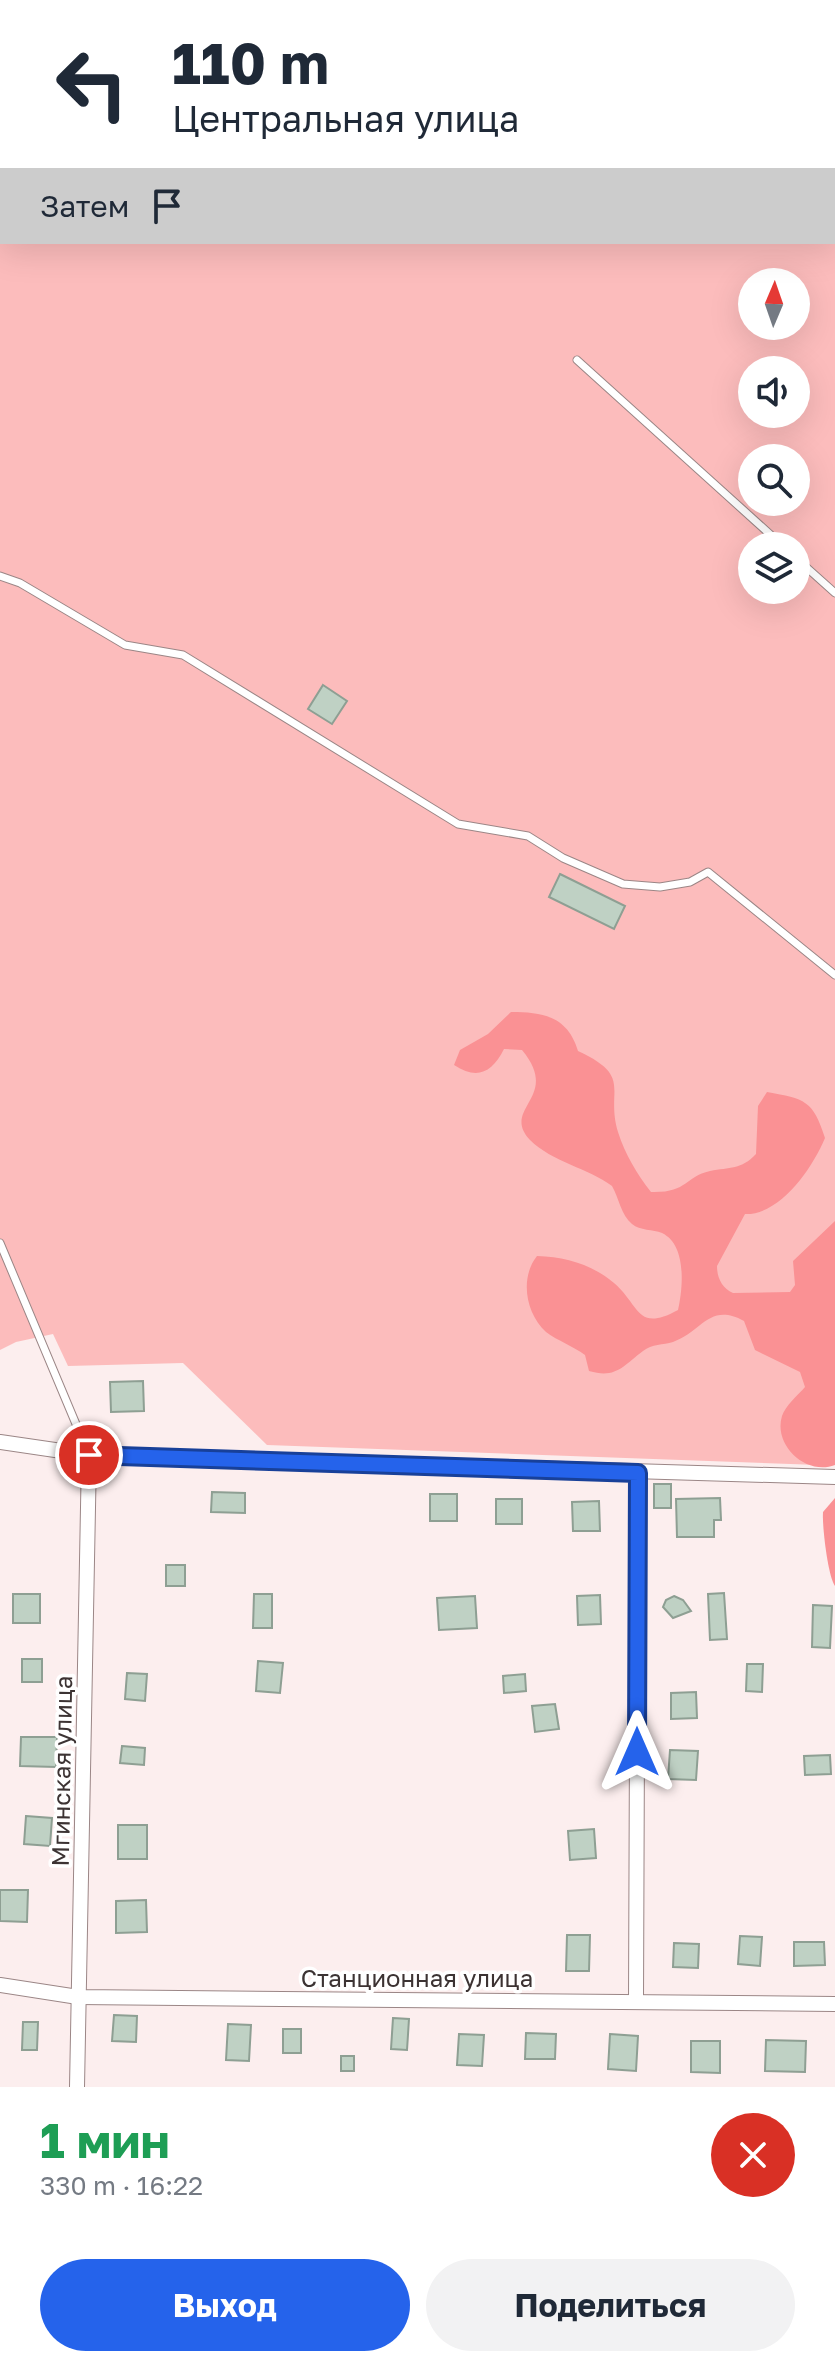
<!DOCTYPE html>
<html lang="ru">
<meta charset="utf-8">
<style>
body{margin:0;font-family:"Golos Text",sans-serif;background:#f2f2f3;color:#1f2937;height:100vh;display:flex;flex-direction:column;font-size:30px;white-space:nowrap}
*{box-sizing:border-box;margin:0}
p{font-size:26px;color:#747a83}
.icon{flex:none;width:44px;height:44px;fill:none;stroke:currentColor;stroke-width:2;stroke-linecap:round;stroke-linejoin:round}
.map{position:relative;height:2087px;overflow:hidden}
.panel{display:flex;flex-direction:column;background:#fff;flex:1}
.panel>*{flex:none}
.hud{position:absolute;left:0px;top:0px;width:836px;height:244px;box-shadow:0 8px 32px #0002;background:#fff;color:#1f2937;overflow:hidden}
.needle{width:52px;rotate:2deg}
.controls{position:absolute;left:738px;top:268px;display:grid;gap:16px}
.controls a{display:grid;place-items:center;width:72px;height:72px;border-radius:50%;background:#fff;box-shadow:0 8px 32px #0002;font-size:40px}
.pin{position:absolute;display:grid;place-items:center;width:68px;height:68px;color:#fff;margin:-34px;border:4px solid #fff;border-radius:50%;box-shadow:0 2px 8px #0007}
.me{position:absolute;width:88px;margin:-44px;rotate:0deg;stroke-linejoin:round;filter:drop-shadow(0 0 6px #0008)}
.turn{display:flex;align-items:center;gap:28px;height:168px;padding:0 40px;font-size:36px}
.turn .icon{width:104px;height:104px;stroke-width:2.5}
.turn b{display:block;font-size:56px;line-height:68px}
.then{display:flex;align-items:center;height:76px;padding:0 40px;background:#0003;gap:16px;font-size:30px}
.round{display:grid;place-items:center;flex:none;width:84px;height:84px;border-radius:42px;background:#f2f2f3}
.summary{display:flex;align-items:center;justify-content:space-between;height:136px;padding:0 40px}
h1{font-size:48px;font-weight:700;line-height:60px;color:#1e9e55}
.button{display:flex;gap:16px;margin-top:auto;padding:16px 40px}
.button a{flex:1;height:92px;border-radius:48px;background:#2563eb;color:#fff;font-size:32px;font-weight:700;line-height:92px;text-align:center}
.button a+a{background:#f2f2f3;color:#1f2937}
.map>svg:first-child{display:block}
.green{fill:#fcbcbc;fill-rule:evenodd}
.forest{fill:#fa9194}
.building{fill:#bfd1c4;stroke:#8e9f93;stroke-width:2}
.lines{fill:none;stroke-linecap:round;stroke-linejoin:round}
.lane-casing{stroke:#9b8686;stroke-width:9}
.street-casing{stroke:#9b8686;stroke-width:16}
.lane{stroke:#fff;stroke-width:7}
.street{stroke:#fff;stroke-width:14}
.route-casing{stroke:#184099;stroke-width:20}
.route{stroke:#2563eb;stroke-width:14}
.labels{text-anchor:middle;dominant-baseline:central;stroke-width:7;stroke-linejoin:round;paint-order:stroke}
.street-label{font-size:24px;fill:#3c3333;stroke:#fff}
</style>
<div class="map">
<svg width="835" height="2087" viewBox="0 0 835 2087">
<rect width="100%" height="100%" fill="#fceeee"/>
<path class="green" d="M0 0 572 2H2V242H834L835 169V1446L819 1465 267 1445 183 1363 68 1366 53 1334 16 1342 0 1350ZM752 282H796V326H752ZM752 370H796V414H752ZM752 458H796V502H752ZM752 546H796V590H752Z"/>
<g class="forest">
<path d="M511 1012C544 1012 568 1017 578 1051 634 1077 605 1089 618 1132 625 1154 637 1174 651 1192 688 1193 684 1177 710 1171 730 1167 741 1170 756 1154L758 1106 767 1092C805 1099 813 1100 825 1138 812 1169 780 1215 745 1214L717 1266C717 1278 722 1288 733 1293L790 1292 795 1285 793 1261 835 1221V1465C806 1476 773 1445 782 1416 785 1406 798 1395 805 1387L800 1372 755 1350 744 1321C709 1302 702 1332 673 1342 663 1345 652 1344 643 1351 623 1366 616 1379 589 1371L585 1355C573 1346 558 1341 546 1332 525 1313 520 1277 537 1256 566 1257 591 1264 614 1283 640 1305 636 1333 678 1310 683 1288 687 1245 662 1233 653 1229 640 1231 632 1224 621 1215 619 1198 612 1186 588 1168 552 1162 530 1140 500 1108 562 1098 522 1050L504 1049C492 1073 477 1080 454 1065L460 1050 488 1034Z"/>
<path d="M835 1498V1586C828 1577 822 1526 823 1512Z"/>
</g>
<g class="building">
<polygon points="323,685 347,701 332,724 308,709"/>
<polygon points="560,874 625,906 614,929 549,897"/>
<polygon points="143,1381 144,1411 111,1412 110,1382"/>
<rect x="654" y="1484" width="17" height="24"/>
<polygon points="212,1492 245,1493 245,1513 211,1512"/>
<rect x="430" y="1494" width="27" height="27"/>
<polygon points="720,1498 721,1520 714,1520 714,1537 677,1537 676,1499"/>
<rect x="496" y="1499" width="26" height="25"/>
<polygon points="599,1501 600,1531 573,1531 572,1502"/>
<rect x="166" y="1565" width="19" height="21"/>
<polygon points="724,1593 727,1639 710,1640 708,1594"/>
<rect x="13" y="1594" width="27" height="29"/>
<polygon points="254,1594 272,1594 272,1628 253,1628"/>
<polygon points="600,1595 601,1624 578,1625 577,1596"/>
<polygon points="475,1596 477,1628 439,1630 437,1598"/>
<polygon points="674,1596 683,1600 691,1611 673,1618 663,1607 666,1600"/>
<polygon points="813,1605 832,1606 830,1648 812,1647"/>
<rect x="22" y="1659" width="20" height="23"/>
<polygon points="258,1661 283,1663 280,1693 256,1691"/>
<polygon points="747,1664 763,1664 762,1692 746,1691"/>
<polygon points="127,1673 147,1674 145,1701 125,1699"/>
<polygon points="525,1674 526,1691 504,1693 503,1676"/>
<polygon points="696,1692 697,1718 671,1719 671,1693"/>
<polygon points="555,1704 559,1729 535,1732 532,1706"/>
<polygon points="21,1737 57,1737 56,1767 20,1766"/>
<polygon points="122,1746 145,1748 144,1765 120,1763"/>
<polygon points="670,1750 698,1751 696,1780 668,1779"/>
<polygon points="830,1755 831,1774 805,1775 804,1756"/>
<polygon points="26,1816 52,1818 50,1846 24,1844"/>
<rect x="118" y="1825" width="29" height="34"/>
<polygon points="594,1829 596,1858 570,1860 568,1831"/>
<polygon points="0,1890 28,1890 27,1922 0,1921"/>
<polygon points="146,1900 147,1932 116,1933 116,1901"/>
<polygon points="567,1935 590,1935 589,1971 566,1971"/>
<polygon points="740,1936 762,1937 760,1966 738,1964"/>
<polygon points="794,1942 824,1942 825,1965 794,1966"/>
<polygon points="674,1943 699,1944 698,1968 673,1967"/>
<polygon points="114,2015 137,2016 136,2042 112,2041"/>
<polygon points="393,2018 409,2019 407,2050 391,2049"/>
<polygon points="23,2022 38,2022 37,2050 22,2050"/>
<polygon points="228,2024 251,2025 249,2061 226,2060"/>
<rect x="283" y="2029" width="18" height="24"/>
<polygon points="526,2033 556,2034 555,2059 525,2059"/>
<polygon points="459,2034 484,2035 482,2066 457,2065"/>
<polygon points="610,2034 638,2036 636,2071 608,2069"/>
<polygon points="766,2040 806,2041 805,2072 765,2071"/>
<polygon points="691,2041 720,2041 720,2073 691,2072"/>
<rect x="341" y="2056" width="13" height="15"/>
</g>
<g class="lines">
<defs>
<g id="lane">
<polyline points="577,360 783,546"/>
<polyline points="796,558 835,593"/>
<polyline points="0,576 20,583 125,645 183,655 458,824 528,836 563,858 623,884 660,887 690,882 708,872 835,975"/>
<polyline points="0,1243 89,1455"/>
</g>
<g id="street">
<polyline points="598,0 603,2"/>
<polyline points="834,152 835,153"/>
<polyline points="0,1442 89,1455 835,1477"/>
<polyline points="0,1985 78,1997 835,2004"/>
<polyline points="636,2001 638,1473"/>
<polyline points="77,2087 89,1455"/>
</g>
</defs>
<use href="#lane" class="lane-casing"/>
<use href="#street" class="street-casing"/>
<use href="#lane" class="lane"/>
<use href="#street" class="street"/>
</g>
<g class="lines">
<defs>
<polyline id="route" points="89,1455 638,1473 637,1752"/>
</defs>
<use href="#route" class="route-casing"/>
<use href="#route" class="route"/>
</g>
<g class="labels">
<g class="street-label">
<text transform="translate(61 1771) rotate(-89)">Мгинская улица</text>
<text x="417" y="1977">Станционная улица</text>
</g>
</g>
</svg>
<div class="controls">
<a><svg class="needle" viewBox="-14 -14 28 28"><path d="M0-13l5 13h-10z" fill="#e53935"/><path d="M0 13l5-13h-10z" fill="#747a83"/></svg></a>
<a><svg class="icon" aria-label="sound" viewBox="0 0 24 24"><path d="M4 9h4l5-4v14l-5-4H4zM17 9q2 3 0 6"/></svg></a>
<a><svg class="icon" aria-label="search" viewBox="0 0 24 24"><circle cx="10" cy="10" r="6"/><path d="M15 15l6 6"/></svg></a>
<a><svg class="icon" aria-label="layers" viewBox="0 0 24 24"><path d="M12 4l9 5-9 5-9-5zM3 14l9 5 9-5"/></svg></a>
</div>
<div class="pin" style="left:89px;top:1455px;background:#d93025"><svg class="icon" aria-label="arrive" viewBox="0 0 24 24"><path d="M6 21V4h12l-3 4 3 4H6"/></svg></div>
<svg class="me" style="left:637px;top:1752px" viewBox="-20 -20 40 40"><path d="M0-17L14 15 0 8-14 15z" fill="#2563eb" stroke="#fff" stroke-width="4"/></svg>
<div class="hud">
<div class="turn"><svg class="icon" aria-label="left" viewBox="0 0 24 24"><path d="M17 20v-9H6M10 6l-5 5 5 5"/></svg><div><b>110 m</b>Центральная улица</div></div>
<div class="then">Затем<svg class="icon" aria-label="arrive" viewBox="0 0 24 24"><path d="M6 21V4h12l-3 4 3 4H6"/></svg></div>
</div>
</div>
<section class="panel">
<div class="summary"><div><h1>1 мин</h1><p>330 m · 16:22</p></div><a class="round" style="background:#d93025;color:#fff"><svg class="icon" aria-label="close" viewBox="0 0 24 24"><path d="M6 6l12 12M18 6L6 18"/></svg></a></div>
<div class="button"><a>Выход</a><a>Поделиться</a></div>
</section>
